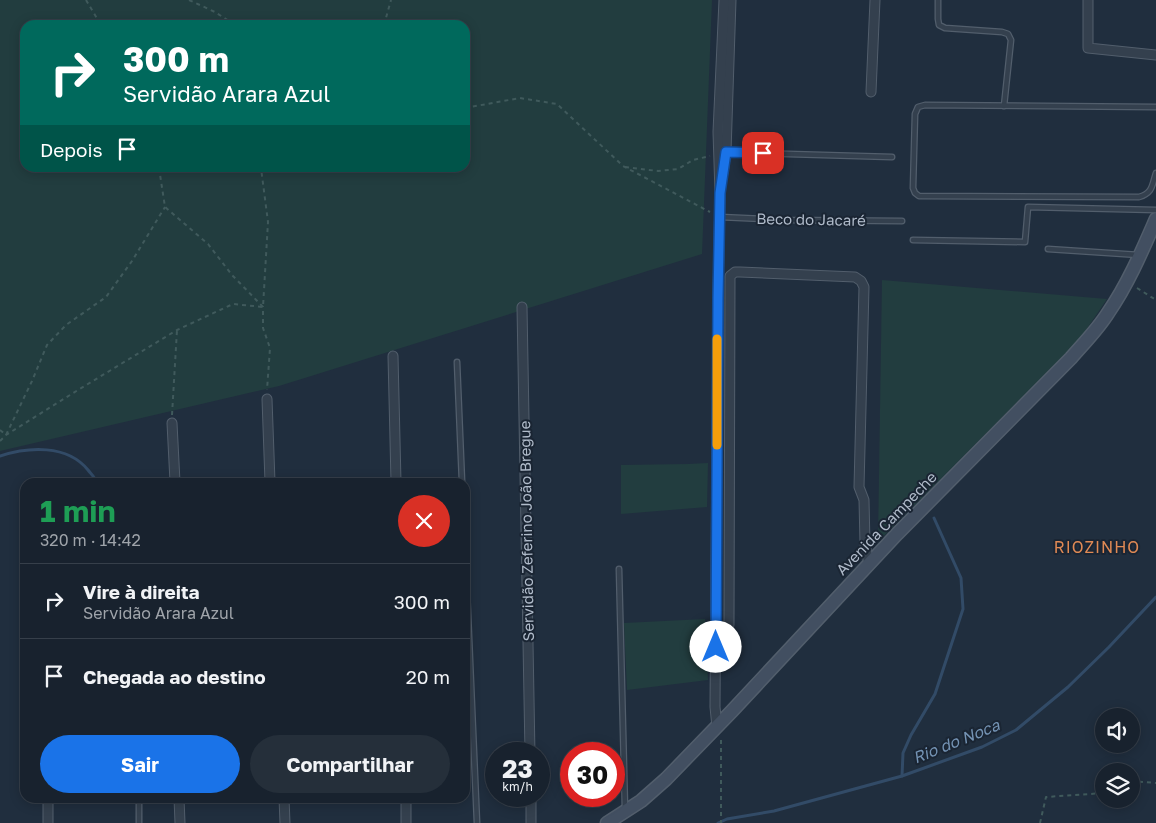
<!DOCTYPE html>
<html lang="pt">
<meta charset="utf-8">
<style>
body{margin:0;font-family:"Golos Text",sans-serif;background:#252f3a;color:#f1f3f6;height:100vh;display:flex;flex-direction:column;font-size:19px;white-space:nowrap}
*{box-sizing:border-box;margin:0}
p{font-size:16px;color:#9fa4aa}
.icon{flex:none;width:28px;height:28px;fill:none;stroke:currentColor;stroke-width:2;stroke-linecap:round;stroke-linejoin:round}
.map{position:relative;flex:1;overflow:hidden}
.panel{position:absolute;left:20px;top:478px;width:450px;height:325px;display:flex;flex-direction:column;background:#18222e;border-radius:15px;box-shadow:0 2px 12px #0003,0 0 0 1px #363f4a}
.panel>*{flex:none}
.hud{position:absolute;left:20px;top:20px;width:450px;height:152px;border-radius:15px;box-shadow:0 2px 12px #0003,0 0 0 1px #363f4a;background:#00695c;color:#fff;overflow:hidden}
.fabs{position:absolute;left:1095px;top:708px;display:grid;gap:10px}
.fabs a{display:grid;place-items:center;width:45px;height:45px;border-radius:50%;background:#18222e;box-shadow:0 2px 12px #0003,0 0 0 1px #363f4a;font-size:25px}
.speed{position:absolute;left:485px;top:742px;display:flex;gap:10px;font-size:25px;font-weight:700;text-align:center}
.speed>*{display:grid;place-content:center;width:65px;height:65px;border-radius:50%;background:#18222e;box-shadow:0 2px 12px #0003,0 0 0 1px #363f4a;line-height:1}
.speed small{font-size:12px;font-weight:400}
.speed .limit{border:8px solid #d22;background:#fff;color:#111}
.pin{position:absolute;display:grid;place-items:center;width:42px;height:42px;color:#fff;margin:-21px;border-radius:10px;box-shadow:0 2px 8px #0006}
.me{position:absolute;width:55px;margin:-28px;rotate:0deg;stroke-linejoin:round;filter:drop-shadow(0 0 4px #0008)}
.turn{display:flex;align-items:center;gap:18px;height:105px;padding:0 20px;font-size:22px}
.turn .icon{width:65px;height:65px;stroke-width:2.5}
.turn b{display:block;font-size:35px;line-height:42px}
.then{display:flex;align-items:center;height:48px;padding:0 20px;background:#0003;gap:10px;font-size:19px}
.round{display:grid;place-items:center;flex:none;width:52px;height:52px;border-radius:26px;background:#252f3a}
.summary{display:flex;align-items:center;justify-content:space-between;height:85px;padding:0 20px}
h1{font-size:30px;font-weight:700;line-height:38px;color:#1e9e55}
.cta{display:flex;gap:10px;margin-top:auto;padding:10px 20px}
.cta a{flex:1;height:58px;border-radius:30px;background:#1a73e8;color:#fff;font-size:20px;font-weight:700;line-height:58px;text-align:center}
.cta a+a{background:#252f3a;color:#f1f3f6}
ul{padding:0;list-style:none}
li{display:flex;align-items:center;gap:15px;height:75px;padding:0 20px;border-top:1px solid #363f4a}
li div{flex:1}
li b{display:block;font-size:19px}
li em{font-style:normal}
.map>svg:first-child{display:block}
.green{fill:#223d3f;fill-rule:evenodd}
.lines{fill:none;stroke-linecap:round;stroke-linejoin:round}
.stream{stroke:#324b67;stroke-width:3}
.service-casing{stroke:#525e6c;stroke-width:7}
.minor-casing{stroke:#525e6c;stroke-width:11}
.secondary-casing{stroke:#525e6c;stroke-width:15}
.path{stroke:#405a5c;stroke-width:2;stroke-dasharray:4 4;stroke-linecap:butt}
.service{stroke:#34404e;stroke-width:4.5}
.minor{stroke:#34404e;stroke-width:9}
.secondary{stroke:#424f61;stroke-width:12}
.route-casing{stroke:#114b97;stroke-width:12}
.route{stroke:#1a73e8;stroke-width:9}
.slow{stroke:#f59e0b;stroke-width:9}
.labels{text-anchor:middle;dominant-baseline:central;stroke-width:4;stroke-linejoin:round;paint-order:stroke}
.street-label{font-size:15px;fill:#b0bbca;stroke:#1a2533}
.neighbourhood-label{font-size:16px;letter-spacing:1px;fill:#e08a55;stroke:#1a2533}
.water-label{font-size:16px;font-style:italic;fill:#7493b4;stroke:#1a2533}
</style>
<div class="map">
<svg width="1156" height="823" viewBox="0 0 1156 823">
<rect width="100%" height="100%" fill="#202e3e"/>
<g class="green">
<path d="M0 0H712L702 254 279 386 0 451ZM25 25H465V168H25Z"/>
<polygon points="882,280 1107,299 1080,339 878,542"/>
<polygon points="708,463 707,507 621,514 621,465 688,464"/>
<polygon points="705,619 708,680 627,690 624,623"/>
</g>
<g class="lines">
<g class="stream">
<path d="M0 456C28 447 67 444 88 470 91 474 95 477 96 482"/>
<polyline points="902,776 903,753 911,735 935,694 963,609 961,578 934,518"/>
<polyline points="718,823 727,819 774,811 902,776 982,747 1016,730 1068,687 1109,647 1156,597"/>
</g>
<defs>
<g id="service">
<polyline points="938,0 938,19 939,25 945,28 1002,32 1008,34 1011,40 1004,106"/>
<path d="M1156 107 925 105 918 107 915 114 913 188 915 193 919 196 1139 197C1153 193 1152 185 1156 173"/>
<polyline points="724,152 892,157"/>
<polyline points="720,217 787,220 902,221"/>
<polyline points="913,240 1025,242 1028,207 1156,210"/>
<polyline points="1048,249 1139,255"/>
<polyline points="457,362 462,482"/>
<polyline points="465,544 477,823"/>
<polyline points="619,569 625,809"/>
<polyline points="139,798 139,823"/>
</g>
<g id="minor">
<polyline points="1088,0 1088,48 1156,55"/>
<polyline points="871,92 875,0"/>
<polyline points="723,173 726,152 731,0"/>
<polyline points="522,307 530,754"/>
<polyline points="393,356 396,482"/>
<polyline points="267,399 270,482"/>
<polyline points="172,423 175,482"/>
<polyline points="729,625 730,276 735,272 740,272 855,277 861,281 864,287 859,487 864,500 865,544 869,564"/>
<polyline points="717,727 715,707 718,298 720,193 718,132 724,0"/>
<polyline points="531,796 531,823"/>
<polyline points="48,798 48,823"/>
<polyline points="179,798 180,823"/>
<polyline points="284,798 285,823"/>
<polyline points="406,798 406,823"/>
</g>
<path id="secondary" d="M607 823 641 801 666 779 732 711 897 534 1071 358C1084 343 1098 329 1108 313 1128 284 1142 251 1156 219"/>
</defs>
<use href="#service" class="service-casing"/>
<use href="#minor" class="minor-casing"/>
<use href="#secondary" class="secondary-casing"/>
<g class="path">
<polyline points="86,0 101,25"/>
<polyline points="189,0 215,12 235,25"/>
<polyline points="384,25 391,0"/>
<polyline points="465,108 520,98 557,104 623,166 710,212"/>
<polyline points="625,167 658,171 678,169 693,160 710,156"/>
<polyline points="159,168 165,207 208,244 232,275 263,307 263,328 270,348 267,390"/>
<polyline points="1137,288 1156,300"/>
<polyline points="172,415 177,330"/>
<polyline points="0,430 6,435 32,381 47,345 66,325 106,297 132,261 165,207"/>
<polyline points="0,441 6,435 78,390 177,330 233,304 263,307 268,222 261,168"/>
<polyline points="721,740 721,823"/>
<polyline points="1131,781 1156,783"/>
<polyline points="1040,823 1046,797 1104,793"/>
</g>
<use href="#service" class="service"/>
<use href="#minor" class="minor"/>
<use href="#secondary" class="secondary"/>
</g>
<g class="lines">
<defs>
<polyline id="route" points="716,647 718,298 720,193 726,152 763,153"/>
</defs>
<use href="#route" class="route-casing"/>
<use href="#route" class="route"/>
<polyline class="slow" points="717,445 717,339"/>
</g>
<g class="labels">
<g class="street-label">
<text transform="translate(811 219) rotate(1)">Beco do Jacaré</text>
<text transform="translate(886 523) rotate(-46)">Avenida Campeche</text>
<text transform="translate(526 531) rotate(-91)">Servidão Zeferino João Bregue</text>
</g>
<g class="neighbourhood-label">
<text x="1097" y="547">RIOZINHO</text>
</g>
<g class="water-label">
<text transform="translate(956 741) rotate(-22)">Rio do Noca</text>
</g>
</g>
</svg>
<div class="fabs">
<a><svg class="icon" aria-label="sound" viewBox="0 0 24 24"><path d="M4 9h4l5-4v14l-5-4H4zM17 9q2 3 0 6"/></svg></a>
<a><svg class="icon" aria-label="layers" viewBox="0 0 24 24"><path d="M12 4l9 5-9 5-9-5zM3 14l9 5 9-5"/></svg></a>
</div>
<div class="speed"><div>23<small>km/h</small></div><div class="limit">30</div></div>
<div class="pin" style="left:763px;top:153px;background:#d93025"><svg class="icon" aria-label="arrive" viewBox="0 0 24 24"><path d="M6 21V4h12l-3 4 3 4H6"/></svg></div>
<svg class="me" style="left:716px;top:647px" viewBox="-20 -20 40 40"><circle r="19" fill="#fff"/><path d="M0-13L10 11 0 6-10 11z" fill="#1a73e8"/></svg>
<div class="hud">
<div class="turn"><svg class="icon" aria-label="right" viewBox="0 0 24 24"><path d="M7 20v-9h11M14 6l5 5-5 5"/></svg><div><b>300 m</b>Servidão Arara Azul</div></div>
<div class="then">Depois<svg class="icon" aria-label="arrive" viewBox="0 0 24 24"><path d="M6 21V4h12l-3 4 3 4H6"/></svg></div>
</div>
<section class="panel">
<div class="summary"><div><h1>1 min</h1><p>320 m · 14:42</p></div><a class="round" style="background:#d93025;color:#fff"><svg class="icon" aria-label="close" viewBox="0 0 24 24"><path d="M6 6l12 12M18 6L6 18"/></svg></a></div>
<ul>
<li><svg class="icon" aria-label="right" viewBox="0 0 24 24"><path d="M7 20v-9h11M14 6l5 5-5 5"/></svg><div><b>Vire à direita</b><p>Servidão Arara Azul</p></div><em>300 m</em></li>
<li><svg class="icon" aria-label="arrive" viewBox="0 0 24 24"><path d="M6 21V4h12l-3 4 3 4H6"/></svg><div><b>Chegada ao destino</b></div><em>20 m</em></li>
</ul>
<div class="cta"><a>Sair</a><a>Compartilhar</a></div>
</section>
</div>
